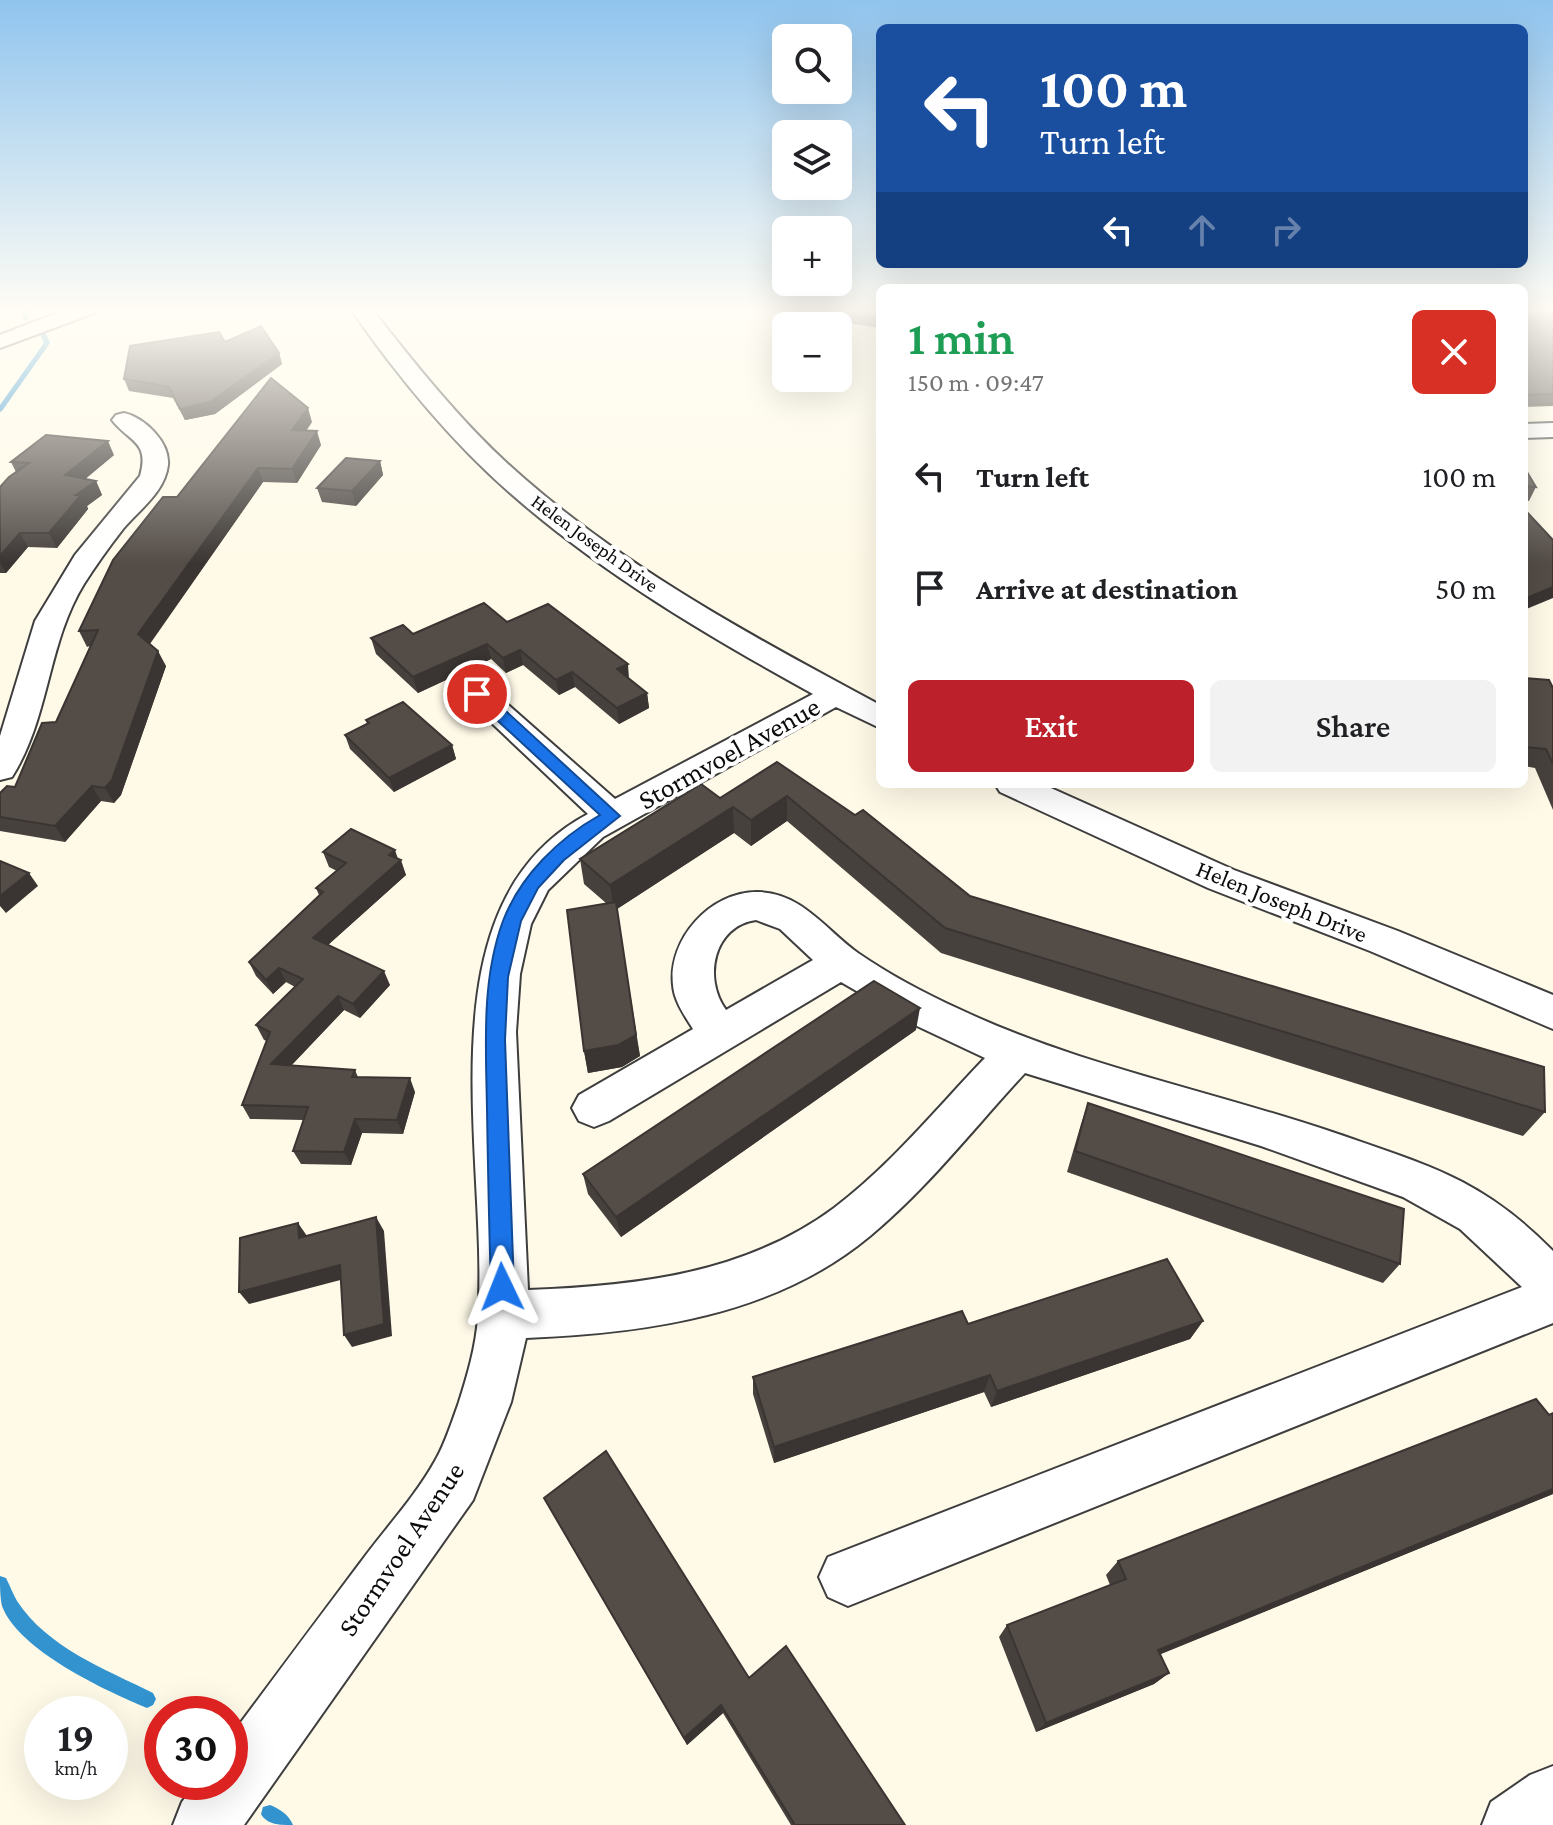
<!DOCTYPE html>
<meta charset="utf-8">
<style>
body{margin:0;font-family:"Crimson Pro",serif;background:#f2f2f2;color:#202124;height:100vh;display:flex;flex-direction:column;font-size:30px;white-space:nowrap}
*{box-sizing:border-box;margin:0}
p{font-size:26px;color:#757577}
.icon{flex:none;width:44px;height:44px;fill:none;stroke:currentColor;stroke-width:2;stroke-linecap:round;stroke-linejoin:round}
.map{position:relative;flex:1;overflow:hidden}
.drawer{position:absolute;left:876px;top:284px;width:652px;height:504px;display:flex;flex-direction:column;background:#fff;border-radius:12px;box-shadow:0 8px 32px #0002}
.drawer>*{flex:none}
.guide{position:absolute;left:876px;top:24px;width:652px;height:244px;border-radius:12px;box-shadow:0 8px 32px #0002;background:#1a4fa0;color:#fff;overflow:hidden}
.tools{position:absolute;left:772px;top:24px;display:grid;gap:16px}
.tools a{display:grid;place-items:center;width:80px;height:80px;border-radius:12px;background:#fff;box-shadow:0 8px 32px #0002;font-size:40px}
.speed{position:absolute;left:24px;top:1696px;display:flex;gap:16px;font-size:40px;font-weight:700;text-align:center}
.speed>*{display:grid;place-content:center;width:104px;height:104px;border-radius:50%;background:#fff;box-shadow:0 8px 32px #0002;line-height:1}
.speed small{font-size:20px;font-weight:400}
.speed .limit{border:12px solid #d22;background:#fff;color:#111}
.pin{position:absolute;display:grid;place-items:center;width:68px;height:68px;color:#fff;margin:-34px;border:4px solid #fff;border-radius:50%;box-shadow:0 2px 8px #0007}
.me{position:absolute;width:88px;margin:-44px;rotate:358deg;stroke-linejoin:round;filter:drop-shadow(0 0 6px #0008)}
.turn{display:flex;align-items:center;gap:28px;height:168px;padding:0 32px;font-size:36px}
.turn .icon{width:104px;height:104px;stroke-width:2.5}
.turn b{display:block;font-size:56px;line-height:68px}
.lanes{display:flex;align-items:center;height:76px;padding:0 32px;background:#0003;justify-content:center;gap:40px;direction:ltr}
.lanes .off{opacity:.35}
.round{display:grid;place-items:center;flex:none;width:84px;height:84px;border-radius:12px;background:#f2f2f2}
.head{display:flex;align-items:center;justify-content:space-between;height:136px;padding:0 32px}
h1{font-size:48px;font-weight:600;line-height:60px;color:#1e9e55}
.button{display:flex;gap:16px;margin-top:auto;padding:16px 32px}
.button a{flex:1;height:92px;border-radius:12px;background:#bc212b;color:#fff;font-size:32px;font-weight:600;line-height:92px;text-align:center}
.button a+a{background:#f2f2f2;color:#202124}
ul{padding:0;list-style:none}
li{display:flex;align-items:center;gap:24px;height:112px;padding:0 32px}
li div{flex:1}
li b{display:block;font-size:30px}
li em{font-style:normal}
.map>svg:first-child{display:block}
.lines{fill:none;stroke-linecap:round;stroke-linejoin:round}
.stream{fill:#3293cf;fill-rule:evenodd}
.minor-casing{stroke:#3e3e3e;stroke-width:4}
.minor{fill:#fff;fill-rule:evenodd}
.wall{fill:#47413d}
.shaded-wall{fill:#3a3532}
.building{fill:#534c47;stroke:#3a3532;stroke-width:2}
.route{fill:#1a73e8;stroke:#114b97;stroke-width:2}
.labels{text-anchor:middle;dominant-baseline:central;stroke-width:8;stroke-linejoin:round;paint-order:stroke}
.far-street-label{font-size:20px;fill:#0b0b0b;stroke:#fff}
.street-label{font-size:24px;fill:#0b0b0b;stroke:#fff}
.near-street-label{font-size:28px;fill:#0b0b0b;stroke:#fff}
</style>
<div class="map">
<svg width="1553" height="1825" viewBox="0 0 1553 1825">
<rect width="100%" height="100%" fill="#fffae8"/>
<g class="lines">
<g class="stream">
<polygon points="25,308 31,308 27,315 29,319 26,321 21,315"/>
<polygon points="43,332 46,334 50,343 2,411 0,412 0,405 44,343 40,334"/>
<path d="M0 1576 6 1578C10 1586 13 1594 17 1601 48 1648 105 1669 153 1693L156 1699 153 1705 147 1708C106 1691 18 1650 2 1606 0 1597 0 1585 0 1576Z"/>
<path d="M270 1805C280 1809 289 1815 293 1825 280 1825 267 1825 261 1814L263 1807Z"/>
</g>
<defs>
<g id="minor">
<polygon points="70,308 100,308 97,312 0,348 0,335"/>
<path d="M350 308H371C419 369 467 430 526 480 632 572 757 639 880 705V728L836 707 603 837 548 890 531 924 520 974 516 1032 528 1290C636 1286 745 1274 834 1208 891 1165 936 1109 985 1058L917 1026 841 982 609 1121 594 1127 579 1121 572 1108 579 1095 693 1029C685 1016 674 1001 673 985 668 939 710 892 757 892 801 892 826 930 858 953 890 975 924 993 959 1009 1079 1066 1213 1091 1338 1134 1430 1166 1482 1179 1553 1251V1323L848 1606 828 1597 819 1577 828 1557 1522 1287 1460 1229 1403 1197 1261 1146 1025 1073C974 1128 928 1188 870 1236 774 1316 646 1333 526 1338L511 1402 473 1500 244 1825H173L182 1802 197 1782H230V1737C273 1679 316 1621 360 1563 384 1530 415 1497 435 1461 445 1444 451 1424 458 1405 467 1377 476 1347 478 1317 490 1162 417 905 588 814L461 694 466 687 477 684 488 687 615 799 813 694C706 635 601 573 509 492 449 439 396 374 350 308ZM756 920 780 929 813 960 726 1010C703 979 713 926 756 920Z"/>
<path d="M124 413C145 418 170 442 168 465 165 492 139 510 123 529 109 547 96 565 84 584 47 644 50 717 12 777L0 780V736L35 621 75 555 140 476C150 441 129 442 112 420L116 415Z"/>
<polygon points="1553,423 1553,437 1524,438 1524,424"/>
<polygon points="995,784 1042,784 1234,870 1398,931 1553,995 1553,1029 1370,951 1208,888 1000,792"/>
<polygon points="1553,1766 1553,1825 1482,1825 1491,1802 1530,1775"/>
</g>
</defs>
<use href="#minor" class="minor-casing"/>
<use href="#minor" class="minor"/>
</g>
<g class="wall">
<polygon points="764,308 880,308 880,328 764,310"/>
<polygon points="1524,308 1553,308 1553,406 1524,407"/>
<polygon points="225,342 279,353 282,364 215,414 185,420 173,398 129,391 124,379"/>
<polygon points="312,422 306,431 321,445 297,483 263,482 150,644 166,666 121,795 114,803 101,801 65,842 0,831 0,793 15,787 56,722 90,646 87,647 79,631 177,497"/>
<polygon points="114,455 85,479 96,481 102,495 87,506 88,509 57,548 28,547 6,573 0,573 0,487 16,472 11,462"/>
<polygon points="380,461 383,475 356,506 322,502 317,488"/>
<polygon points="1524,467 1536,487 1529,501 1524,501"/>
<polygon points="507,622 629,679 647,693 649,708 619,724 575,687 559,695 523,665 506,673 491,659 418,693 376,654 371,638"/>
<polygon points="1524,678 1553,688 1553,810 1535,768 1524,766"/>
<polygon points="366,720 452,745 456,759 394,792 350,749 345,735 367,724"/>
<polygon points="777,762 970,896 1545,1112 1523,1136 941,953 787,821 751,846 734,833 617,909 640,1056 622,1067 588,1073 584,1051 606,903 584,884 580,859 720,798"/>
<polygon points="323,852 398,859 406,875 328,945 390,985 360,1018 344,1010 291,1066 355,1070 358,1077 415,1092 403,1134 362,1133 351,1165 301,1164 293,1151 303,1120 250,1119 242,1105 267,1041 264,1040 256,1025 295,987 286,982 273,994 256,976 249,962 319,895 316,888 337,871 329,867"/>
<polygon points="916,1030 621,1237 588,1194 583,1174"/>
<polygon points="1088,1103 1400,1264 1383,1283 1067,1172 1081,1124"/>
<polygon points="1203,1321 1190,1339 991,1407 984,1392 774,1463 753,1394 753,1377 968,1324"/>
<polygon points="1553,1494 1160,1654 1169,1673 1154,1684 1036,1732 999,1637 1007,1625 1110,1585 1106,1575 1118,1561"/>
<polygon points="544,1498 749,1678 905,1825 791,1825 723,1713 687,1745"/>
</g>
<g class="shaded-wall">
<polygon points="279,353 282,364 215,414 185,420 180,409"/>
<polygon points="308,408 312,422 297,444 292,430"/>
<polygon points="317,431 321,445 297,483 292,469"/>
<polygon points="108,441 114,455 72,490 65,475"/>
<polygon points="380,461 383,475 356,506 352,491"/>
<polygon points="258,468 263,482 145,650 138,634"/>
<polygon points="96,481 102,495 87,506 88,509 57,548 49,533 76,495"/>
<polygon points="20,533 28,547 6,573 0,562 0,556"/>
<polygon points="1553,587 1553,598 1524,610 1524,599"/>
<polygon points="487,644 491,659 418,693 413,677"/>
<polygon points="520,650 523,665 506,673 503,658"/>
<polygon points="158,651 166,666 121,795 114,803 105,788"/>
<polygon points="628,664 629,679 617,669"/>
<polygon points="572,672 575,687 559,695 556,680"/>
<polygon points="647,693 649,708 619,724 617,708"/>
<polygon points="452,745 456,759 394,792 389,778"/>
<polygon points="92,786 101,801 65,842 55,826"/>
<polygon points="787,796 787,821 751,846 751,820"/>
<polygon points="733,807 734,833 614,911 610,885"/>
<polygon points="395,850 399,862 401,860 406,875 319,953 313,938"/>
<polygon points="29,873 38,886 6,913 0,906 0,896"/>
<polygon points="279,968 286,982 273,994 266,980"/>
<polygon points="384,971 390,985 360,1018 353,1004"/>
<polygon points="338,996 344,1010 279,1078 271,1064"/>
<polygon points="920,1008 916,1030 621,1237 616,1217"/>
<polygon points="636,1035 640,1056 622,1067 588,1073 584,1051"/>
<polygon points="410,1078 415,1092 403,1134 397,1120"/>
<polygon points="355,1119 362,1133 351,1165 344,1152"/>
<polygon points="376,1217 384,1231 392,1336 352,1347 344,1335"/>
<polygon points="298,1223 307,1236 299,1238"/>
<polygon points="340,1265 348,1278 249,1304 239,1292"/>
<polygon points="1203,1321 1190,1339 991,1407 997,1391"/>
<polygon points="990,1375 984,1392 774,1463 774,1447"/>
<polygon points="1553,1489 1553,1494 1144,1661 1158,1650"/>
<polygon points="1169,1673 1154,1684 1036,1732 1046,1723"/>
<polygon points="721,1705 723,1713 687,1745 684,1738"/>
</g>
<g class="building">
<polygon points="819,308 880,308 880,318"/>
<polygon points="1524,308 1553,308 1553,394 1524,395"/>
<polygon points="261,326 279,353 210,402 180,409 169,387 124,379 130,346 219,332 225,342"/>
<polygon points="271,378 308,408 292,430 317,431 292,469 258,468 138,634 158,651 112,780 105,788 92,786 55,826 0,817 0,793 7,786 15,787 42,723 56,722 98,630 79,631 113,560 163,497 177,497"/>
<polygon points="46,435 108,441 65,475 96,481 76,495 81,495 49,533 20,533 0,556 0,487 9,477 29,463 11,462"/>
<polygon points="346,458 380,461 352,491 317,488"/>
<polygon points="1524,467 1536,487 1524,486"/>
<polygon points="1524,509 1553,540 1553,587 1524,599"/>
<polygon points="484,603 507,622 548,604 628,664 617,669 647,693 617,708 572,672 556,680 520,650 503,658 487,644 413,677 371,638 403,625 413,634"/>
<polygon points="1524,678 1549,680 1553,688 1553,764 1546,749 1524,747"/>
<polygon points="403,702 452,745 389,778 345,735 369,723 366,720"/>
<polygon points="777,762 855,815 863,810 970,896 1544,1067 1545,1112 945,928 787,796 751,820 733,807 610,885 580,859 701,784 720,798"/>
<polygon points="351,829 395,850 389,855 401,860 313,938 384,971 353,1004 338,996 271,1064 355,1070 352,1077 410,1078 397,1120 355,1119 344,1152 293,1151 308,1107 242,1105 270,1032 256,1025 303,979 279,968 266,980 249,962 323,892 316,888 346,863 323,852"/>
<polygon points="0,861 29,873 0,896"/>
<polygon points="616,902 636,1035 618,1045 584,1051 567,910"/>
<polygon points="874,981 920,1008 616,1217 583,1174"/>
<polygon points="1088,1103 1404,1209 1400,1264 1075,1151"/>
<polygon points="376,1217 384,1324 344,1335 340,1265 239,1292 240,1238 298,1223 299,1238"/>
<polygon points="1167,1259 1203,1321 997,1391 990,1375 774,1447 753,1377 962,1311 968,1324"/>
<polygon points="1536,1399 1549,1415 1553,1413 1553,1489 1158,1650 1169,1673 1046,1723 1007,1625 1126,1579 1118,1561"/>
<polygon points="606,1451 749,1678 786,1646 905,1825 795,1825 721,1705 684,1738 544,1498"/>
</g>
<linearGradient id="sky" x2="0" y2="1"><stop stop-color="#90c4ee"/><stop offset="0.55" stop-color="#fffdf5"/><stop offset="1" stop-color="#fffdf5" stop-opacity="0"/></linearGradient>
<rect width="1553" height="564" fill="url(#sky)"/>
<path class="route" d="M477 689 483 690 620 816 564 860 538 888 521 921 508 977 505 1040 514 1287 511 1295 502 1298 494 1295 491 1287C489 1228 488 1168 487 1109 486 1048 481 980 503 921 520 876 559 838 600 815L472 697 470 694Z"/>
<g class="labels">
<g class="far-street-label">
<text transform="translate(595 543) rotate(36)">Helen Joseph Drive</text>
</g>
<g class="street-label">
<text transform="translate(1282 901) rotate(22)">Helen Joseph Drive</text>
</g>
<g class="near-street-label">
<text transform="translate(729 753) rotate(-29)">Stormvoel Avenue</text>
<text transform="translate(401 1549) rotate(-56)">Stormvoel Avenue</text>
</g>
</g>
</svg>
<div class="tools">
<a><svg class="icon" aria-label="search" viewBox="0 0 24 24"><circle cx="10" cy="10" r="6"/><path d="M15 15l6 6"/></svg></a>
<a><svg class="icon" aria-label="layers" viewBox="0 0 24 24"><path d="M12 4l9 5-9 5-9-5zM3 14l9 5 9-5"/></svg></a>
<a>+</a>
<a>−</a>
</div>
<div class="speed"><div>19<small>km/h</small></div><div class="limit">30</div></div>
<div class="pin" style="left:477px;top:694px;background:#d93025"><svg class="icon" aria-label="arrive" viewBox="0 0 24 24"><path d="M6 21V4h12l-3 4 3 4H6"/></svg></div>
<svg class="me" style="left:502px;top:1287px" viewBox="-20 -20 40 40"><path d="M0-17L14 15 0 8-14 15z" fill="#1a73e8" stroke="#fff" stroke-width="4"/></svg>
<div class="guide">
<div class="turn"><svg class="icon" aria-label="left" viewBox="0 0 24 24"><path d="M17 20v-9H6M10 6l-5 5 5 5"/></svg><div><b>100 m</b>Turn left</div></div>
<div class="lanes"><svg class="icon" aria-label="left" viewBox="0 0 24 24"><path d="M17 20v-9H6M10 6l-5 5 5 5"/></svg><svg class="icon off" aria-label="ahead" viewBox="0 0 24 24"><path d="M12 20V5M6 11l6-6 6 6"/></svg><svg class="icon off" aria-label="right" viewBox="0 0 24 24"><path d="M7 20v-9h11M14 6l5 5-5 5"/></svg></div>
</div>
<section class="drawer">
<div class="head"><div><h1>1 min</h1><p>150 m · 09:47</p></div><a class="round" style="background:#d93025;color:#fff"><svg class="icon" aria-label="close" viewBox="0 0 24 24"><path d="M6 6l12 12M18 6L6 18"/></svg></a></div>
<ul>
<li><svg class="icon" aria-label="left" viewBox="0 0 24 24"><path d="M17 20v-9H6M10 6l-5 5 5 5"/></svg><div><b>Turn left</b></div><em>100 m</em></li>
<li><svg class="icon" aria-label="arrive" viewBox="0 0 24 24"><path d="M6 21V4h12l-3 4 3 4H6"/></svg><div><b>Arrive at destination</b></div><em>50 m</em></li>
</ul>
<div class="button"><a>Exit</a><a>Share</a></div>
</section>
</div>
